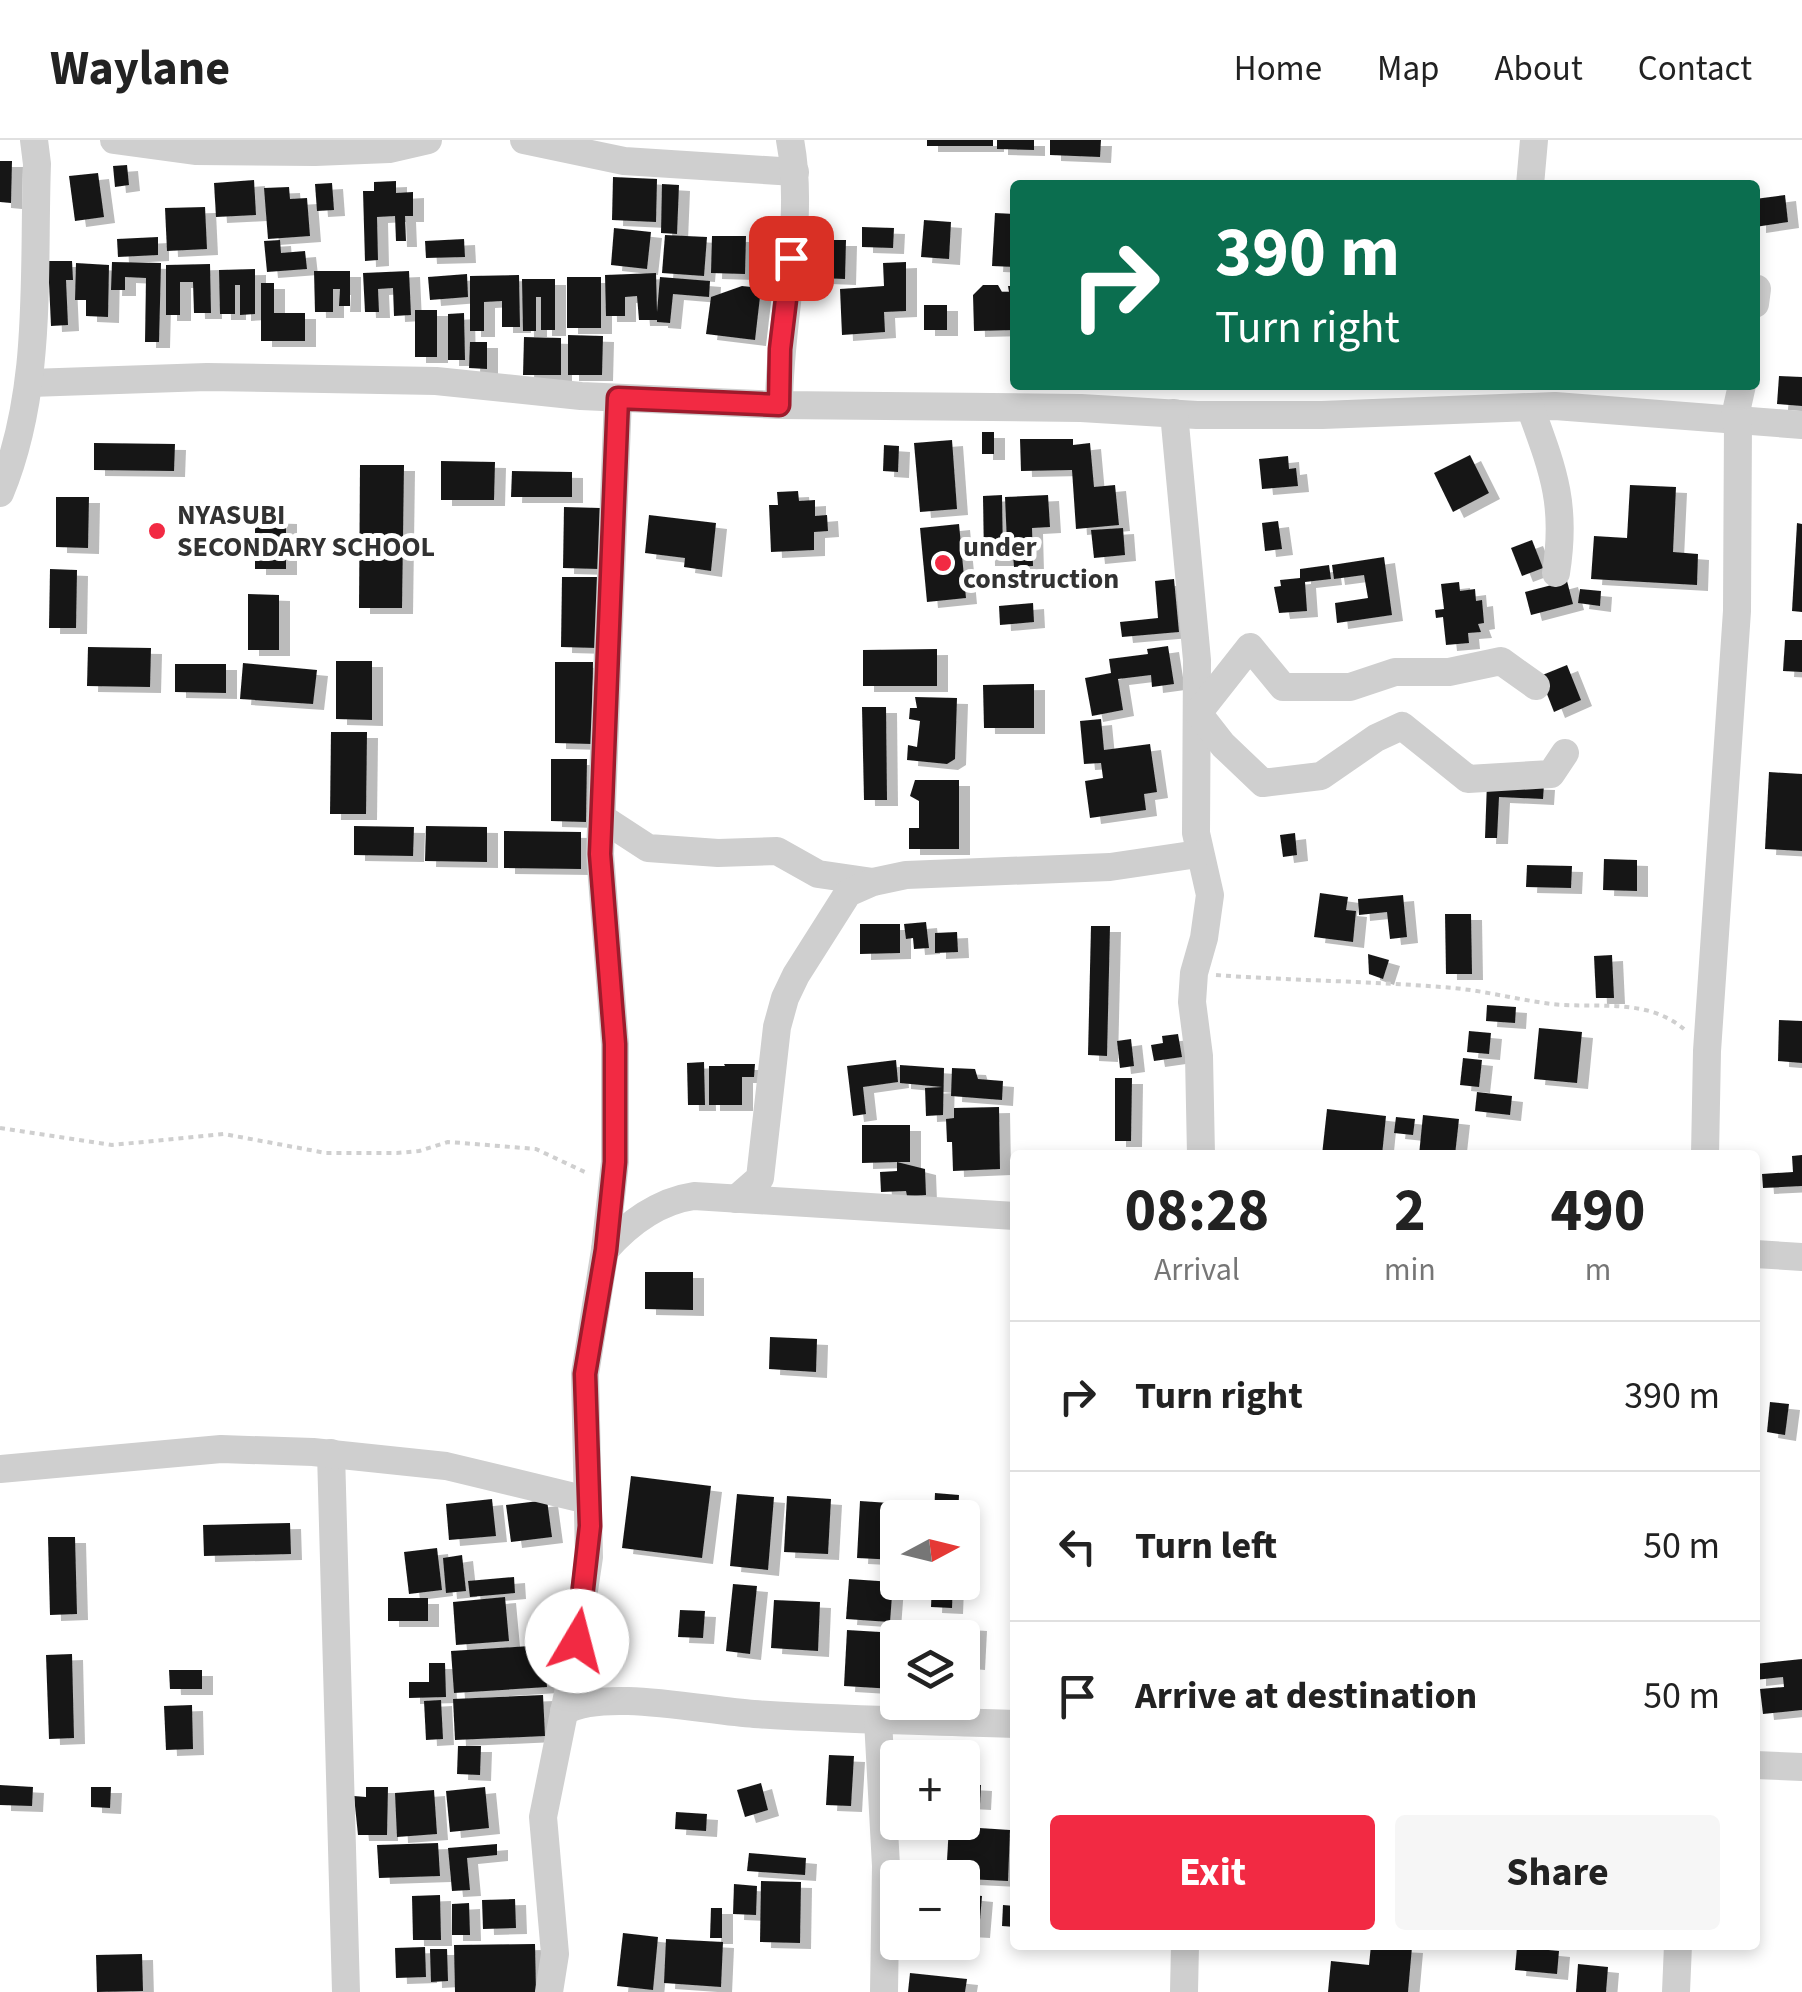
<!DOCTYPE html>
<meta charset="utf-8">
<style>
body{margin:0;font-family:"Source Sans 3",sans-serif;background:#f6f6f6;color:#222;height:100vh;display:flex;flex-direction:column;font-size:38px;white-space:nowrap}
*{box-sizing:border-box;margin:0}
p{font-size:32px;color:#767676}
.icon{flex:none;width:55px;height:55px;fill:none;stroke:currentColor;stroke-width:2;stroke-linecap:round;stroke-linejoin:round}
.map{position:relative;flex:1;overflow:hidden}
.sheet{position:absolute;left:1010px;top:1010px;width:750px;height:800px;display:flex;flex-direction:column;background:#fff;border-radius:10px;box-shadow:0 5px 15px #0003}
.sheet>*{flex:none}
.hud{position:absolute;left:1010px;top:40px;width:750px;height:210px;border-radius:10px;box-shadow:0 5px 15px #0003;background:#0b6e4f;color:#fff;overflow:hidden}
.needle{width:65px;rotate:83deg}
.fabs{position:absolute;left:880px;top:1360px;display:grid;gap:20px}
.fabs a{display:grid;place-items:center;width:100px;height:100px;border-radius:10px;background:#fff;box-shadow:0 5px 15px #0003;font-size:50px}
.pin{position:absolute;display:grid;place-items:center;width:85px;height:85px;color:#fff;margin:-42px;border-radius:20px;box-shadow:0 5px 15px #0006}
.me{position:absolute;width:110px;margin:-55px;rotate:8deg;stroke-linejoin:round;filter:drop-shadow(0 0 8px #0008)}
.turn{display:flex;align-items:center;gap:35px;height:210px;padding:0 40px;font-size:45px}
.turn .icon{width:130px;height:130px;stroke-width:2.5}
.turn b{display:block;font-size:70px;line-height:85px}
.eta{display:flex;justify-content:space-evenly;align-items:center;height:170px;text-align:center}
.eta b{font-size:60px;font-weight:700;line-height:70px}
.primary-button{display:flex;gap:20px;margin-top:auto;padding:20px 40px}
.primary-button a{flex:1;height:115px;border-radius:10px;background:#f22a43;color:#fff;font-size:40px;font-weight:700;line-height:115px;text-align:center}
.primary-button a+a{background:#f6f6f6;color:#222}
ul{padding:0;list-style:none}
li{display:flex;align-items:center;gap:30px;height:150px;padding:0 40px;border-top:2px solid #e0e0e0}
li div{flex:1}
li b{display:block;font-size:38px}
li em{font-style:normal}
header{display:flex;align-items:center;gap:60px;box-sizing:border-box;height:140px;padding:0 50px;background:#fff;border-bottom:2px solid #e0e0e0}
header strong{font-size:48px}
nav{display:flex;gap:55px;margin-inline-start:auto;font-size:35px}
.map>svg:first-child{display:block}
.building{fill:#191919;filter:url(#shadow)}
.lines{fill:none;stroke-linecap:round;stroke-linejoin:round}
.path{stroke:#cfcfcf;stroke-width:4;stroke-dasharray:5 5;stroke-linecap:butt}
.minor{stroke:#cfcfcf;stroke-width:28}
.route-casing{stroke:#9d1b2c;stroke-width:25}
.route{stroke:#f22a43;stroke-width:18}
.poi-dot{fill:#f22a43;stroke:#fff;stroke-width:4}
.labels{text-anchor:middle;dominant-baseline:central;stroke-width:10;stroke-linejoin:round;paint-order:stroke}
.poi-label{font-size:28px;font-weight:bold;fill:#323232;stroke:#fff;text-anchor:start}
</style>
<header>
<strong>Waylane</strong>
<nav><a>Home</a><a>Map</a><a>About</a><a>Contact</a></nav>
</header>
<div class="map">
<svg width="1802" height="1852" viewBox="0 0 1802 1852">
<defs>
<filter id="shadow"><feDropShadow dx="11" dy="6" stdDeviation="0" flood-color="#0004"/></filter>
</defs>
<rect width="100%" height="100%" fill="#fff"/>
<g class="building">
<rect x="927" y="0" width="66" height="6"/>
<polygon points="997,0 1034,0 1034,10 997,9"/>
<polygon points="1050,0 1101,0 1100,17 1050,15"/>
<polygon points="0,21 12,21 11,63 0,62"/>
<polygon points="127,25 129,45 115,47 113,26"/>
<polygon points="98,33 104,77 75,81 69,36"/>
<polygon points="613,37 657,39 656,82 612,80"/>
<polygon points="254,40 256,75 216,77 214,43"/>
<polygon points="396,41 396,53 413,52 413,76 405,76 406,101 396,101 395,76 377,77 378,120 365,121 363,51 374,51 374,42"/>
<polygon points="332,43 334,70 317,71 315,44"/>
<polygon points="662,44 679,45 677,94 661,93"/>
<polygon points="289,47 290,59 307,58 310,96 268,99 264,48"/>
<polygon points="1785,55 1788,82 1755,87 1755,59"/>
<polygon points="205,67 207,109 167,111 165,68"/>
<polygon points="995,73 1015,74 1015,127 992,126"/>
<polygon points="924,80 951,82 949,119 921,117"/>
<polygon points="862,87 894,88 893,108 862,107"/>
<polygon points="614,88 651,92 647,129 611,125"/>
<polygon points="665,95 707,97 704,136 662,133"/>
<polygon points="712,96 746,96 745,134 711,133"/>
<polygon points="158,97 158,115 118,117 117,99"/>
<polygon points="464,99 465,117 426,118 425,101"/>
<polygon points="280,100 281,113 305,111 307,129 267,132 264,101"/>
<polygon points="821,100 846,100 845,139 820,138"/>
<polygon points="48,121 72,121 73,140 66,140 68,185 51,186"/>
<polygon points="112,122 161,123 159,202 145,202 146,138 125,137 125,150 111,150"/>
<polygon points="906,122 906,171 884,172 885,192 842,195 840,149 884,146 883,123"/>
<polygon points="76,123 109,125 108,177 86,176 86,160 75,160"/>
<polygon points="210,124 211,173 194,173 193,142 180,142 180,175 166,175 166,125"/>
<polygon points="255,129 255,174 240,175 240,145 235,145 235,174 220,174 219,130"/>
<polygon points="314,131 350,131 350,166 339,166 340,149 333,149 333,172 315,172"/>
<polygon points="409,131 411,175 394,176 393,148 378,149 379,172 365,172 363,133"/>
<polygon points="656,133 657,172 660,137 710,141 709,157 673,154 670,183 657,182 657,180 639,180 637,156 625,157 625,176 606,176 605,135"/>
<polygon points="467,134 468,157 430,160 428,137"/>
<polygon points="519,135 520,187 502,187 502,161 484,162 484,191 470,191 470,136"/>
<rect x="567" y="137" width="34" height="51"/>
<polygon points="522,139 555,139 555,190 541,190 541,157 536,157 536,191 523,191"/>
<polygon points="261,143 274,143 274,173 305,173 305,201 261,201"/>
<polygon points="983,145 998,145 1002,152 1009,152 1008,146 1015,146 1015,190 974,191 973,155"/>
<polygon points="742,146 761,148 755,200 706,194 711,157"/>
<rect x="924" y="165" width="23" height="25"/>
<rect x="415" y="170" width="22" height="47"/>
<polygon points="464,173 465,220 448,220 448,174"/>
<polygon points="568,195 603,196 602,235 568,235"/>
<polygon points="524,197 561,198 561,235 523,235"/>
<polygon points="470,202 487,202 487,229 469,228"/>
<polygon points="1779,236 1802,237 1802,266 1777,264"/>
<rect x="982" y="292" width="12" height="22"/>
<polygon points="1020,299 1073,299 1073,305 1090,303 1094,347 1115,345 1119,385 1076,389 1072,330 1021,331"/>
<polygon points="952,300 957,369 920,372 914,303"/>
<polygon points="94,303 175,304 174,331 94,330"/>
<polygon points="884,305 899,306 898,332 883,331"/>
<polygon points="1470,315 1489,353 1453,372 1434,333"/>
<polygon points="1288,316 1289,329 1296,328 1298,346 1262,349 1259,319"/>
<polygon points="441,321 495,322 494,360 441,360"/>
<polygon points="360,325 404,325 402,468 359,468"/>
<polygon points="512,331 572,332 572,357 511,357"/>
<polygon points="1630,345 1676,347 1673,412 1698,414 1697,445 1591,439 1594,396 1627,398"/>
<polygon points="798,351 799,361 815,360 815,376 827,375 828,391 814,392 814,410 771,412 769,365 778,365 777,352"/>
<polygon points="1002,355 1003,420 984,420 983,356"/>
<polygon points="1048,355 1050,387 1032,388 1033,426 1014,427 1012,403 1007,403 1005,357"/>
<polygon points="56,357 89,357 88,408 56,407"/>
<polygon points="564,367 600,368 599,429 563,428"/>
<polygon points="649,375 716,383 711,431 684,427 685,418 645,413"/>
<polygon points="255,377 286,378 286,429 255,429"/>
<polygon points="1278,381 1282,409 1265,411 1262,383"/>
<polygon points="1797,383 1802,384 1802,472 1792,471"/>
<polygon points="959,384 966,458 927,462 920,388"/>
<polygon points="1123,388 1125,415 1094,418 1091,390"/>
<polygon points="1532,400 1543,428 1522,436 1511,408"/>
<polygon points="1384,417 1392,475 1337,483 1335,463 1368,458 1364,435 1334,439 1332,425"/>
<polygon points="1329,425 1331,439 1305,442 1307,471 1279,473 1274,447 1281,446 1280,440 1300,438 1300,429"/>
<polygon points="50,429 77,430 76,488 49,488"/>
<polygon points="562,437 598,437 597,508 561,507"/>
<polygon points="1174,439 1179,492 1122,497 1120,482 1158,478 1155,441"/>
<polygon points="1567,441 1573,464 1531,475 1525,452"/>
<polygon points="1459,442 1460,451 1475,449 1476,461 1482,460 1484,483 1478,484 1481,492 1468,493 1469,503 1446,505 1443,477 1436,478 1435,470 1444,469 1441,444"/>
<polygon points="1580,449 1601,451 1600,466 1578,463"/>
<polygon points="248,454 279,455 279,510 248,510"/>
<polygon points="1033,463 1034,482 1000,485 999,466"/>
<polygon points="1785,500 1802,500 1802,532 1783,531"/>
<polygon points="1168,506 1174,544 1152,547 1151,535 1118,539 1123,570 1092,576 1085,538 1111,533 1109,519 1148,514 1147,509"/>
<polygon points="88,507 151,508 150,547 87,546"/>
<polygon points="937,509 937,546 863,546 863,510"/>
<polygon points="336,521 372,521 372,580 336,579"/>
<polygon points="555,522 593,522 592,604 555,603"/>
<polygon points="243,523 317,530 313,564 240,559"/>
<polygon points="175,524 226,524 226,553 175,552"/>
<polygon points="1567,525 1581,560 1554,572 1540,536"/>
<polygon points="1034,544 1034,588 984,588 983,545"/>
<polygon points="915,557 957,558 955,619 947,624 907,620 908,605 917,607 920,581 909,579 910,568 917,568"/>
<polygon points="862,567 886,567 887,660 864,660"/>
<polygon points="1101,579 1104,610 1150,604 1157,652 1144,654 1146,670 1090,678 1085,641 1103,638 1101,623 1084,624 1080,581"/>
<polygon points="331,592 367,592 366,674 330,674"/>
<polygon points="551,619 587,619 586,682 551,681"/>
<polygon points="1769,632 1802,634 1802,711 1765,709"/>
<polygon points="915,640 959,640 959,709 909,709 909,688 919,688 919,661 910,656"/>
<polygon points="1487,642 1544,644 1543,659 1499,657 1497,698 1485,698"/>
<polygon points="354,686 414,687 413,716 354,715"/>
<polygon points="426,686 487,687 487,722 425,721"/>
<polygon points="504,691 581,692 581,729 504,728"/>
<polygon points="1295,693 1297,715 1283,717 1280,695"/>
<polygon points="1604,719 1637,720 1637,751 1603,750"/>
<polygon points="1527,725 1572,726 1571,748 1526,747"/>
<polygon points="1320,753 1348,757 1346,770 1356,771 1353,802 1314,797"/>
<polygon points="1403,755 1407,797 1390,799 1387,772 1359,775 1358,759"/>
<polygon points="1445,774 1471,774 1472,834 1446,834"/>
<polygon points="926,782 929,808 914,809 913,798 906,799 904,784"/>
<polygon points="860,784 900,784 900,813 860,814"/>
<polygon points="1091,786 1110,786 1107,916 1088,915"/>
<polygon points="957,792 958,812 935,813 935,793"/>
<polygon points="1368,814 1389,820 1383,839 1369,834"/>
<polygon points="1612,815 1614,858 1596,858 1594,816"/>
<polygon points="1487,865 1516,867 1515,883 1486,881"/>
<polygon points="1779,880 1802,881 1802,923 1778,921"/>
<polygon points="1539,888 1582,892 1577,943 1534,939"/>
<polygon points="1469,891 1491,893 1489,914 1467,912"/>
<polygon points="1178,894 1182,917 1154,921 1151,905 1163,903 1162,896"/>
<polygon points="1131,899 1134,926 1120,928 1117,901"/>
<polygon points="1463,918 1482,920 1479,947 1460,945"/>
<polygon points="896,920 898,942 863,947 866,974 853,976 847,926"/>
<polygon points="704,922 705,965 688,965 687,923"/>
<polygon points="724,924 755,924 754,937 742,937 742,965 709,965 709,926 725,926"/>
<polygon points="900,925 944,928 943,975 926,976 925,948 942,947 900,943"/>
<polygon points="952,928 975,929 978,939 1003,941 1002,960 951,956"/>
<polygon points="1115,938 1132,938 1131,1001 1115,1001"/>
<polygon points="1477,952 1512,956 1510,975 1475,971"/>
<polygon points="999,967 1000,1029 953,1031 952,1002 947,1002 946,979 954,978 954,968"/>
<polygon points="1327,969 1386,976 1382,1015 1322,1015"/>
<polygon points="1423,975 1459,979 1455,1015 1419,1015"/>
<polygon points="1396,977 1415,979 1413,995 1394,993"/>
<polygon points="862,985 910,985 910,1022 897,1022 925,1029 926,1055 907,1056 906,1051 881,1052 880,1032 897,1031 897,1022 862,1023"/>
<polygon points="1802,1015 1802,1046 1763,1048 1762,1034 1793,1032 1792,1016"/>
<polygon points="645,1132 693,1132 693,1170 645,1169"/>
<polygon points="770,1197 817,1199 816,1232 769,1229"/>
<polygon points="1770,1262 1789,1264 1785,1295 1767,1292"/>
<polygon points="631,1336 711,1346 702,1418 622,1408"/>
<polygon points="935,1353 959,1355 958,1378 934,1378"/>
<polygon points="737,1354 774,1357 768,1430 730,1426"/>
<polygon points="787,1356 831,1359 828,1414 784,1412"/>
<polygon points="492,1359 496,1396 449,1400 446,1364"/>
<polygon points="547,1360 552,1397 511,1402 506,1365"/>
<polygon points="860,1361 919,1365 918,1378 898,1378 898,1420 857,1418"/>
<polygon points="290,1383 291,1414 204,1416 203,1385"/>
<polygon points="48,1397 75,1397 77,1474 50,1475"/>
<polygon points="437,1408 442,1450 409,1454 404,1412"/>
<polygon points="462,1415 466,1451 446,1453 443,1418"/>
<polygon points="514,1437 515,1453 470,1457 468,1441"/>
<polygon points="849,1439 893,1442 890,1482 846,1479"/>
<polygon points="932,1442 953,1442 952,1468 931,1467"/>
<polygon points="733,1444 757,1446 750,1514 726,1511"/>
<polygon points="505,1457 509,1501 456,1505 453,1462"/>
<rect x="388" y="1458" width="40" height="23"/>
<polygon points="774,1460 820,1462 818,1511 771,1508"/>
<polygon points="680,1470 705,1471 703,1498 678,1497"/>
<polygon points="960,1484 976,1485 974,1524 962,1523"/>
<polygon points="847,1490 897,1493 894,1549 844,1546"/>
<polygon points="545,1505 547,1547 454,1553 451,1511"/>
<polygon points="72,1514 74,1598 49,1599 46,1515"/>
<polygon points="1802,1519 1802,1570 1763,1574 1760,1549 1784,1547 1783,1537 1755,1540 1755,1524"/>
<polygon points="429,1523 445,1523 446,1557 409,1558 409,1542 429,1542"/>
<polygon points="169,1530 202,1530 202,1549 170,1549"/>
<polygon points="543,1555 545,1596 455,1600 453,1559"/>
<polygon points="441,1560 443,1599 426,1600 424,1561"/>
<polygon points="192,1565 193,1609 166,1610 164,1566"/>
<polygon points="458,1606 481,1606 480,1635 457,1634"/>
<polygon points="829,1615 854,1616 851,1666 826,1665"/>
<polygon points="761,1643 768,1670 745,1677 737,1650"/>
<polygon points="962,1644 981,1645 980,1664 962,1663"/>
<polygon points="0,1645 33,1647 32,1666 0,1665"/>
<polygon points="91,1647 111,1647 110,1668 91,1667"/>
<polygon points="366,1647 388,1647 387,1695 358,1695 354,1656 366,1657"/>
<polygon points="485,1647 489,1688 450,1692 446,1651"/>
<polygon points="434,1650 437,1694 397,1697 395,1653"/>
<polygon points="676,1672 707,1674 706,1691 675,1689"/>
<polygon points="949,1686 1010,1690 1008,1741 946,1738"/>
<polygon points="438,1703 440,1736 379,1738 377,1705"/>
<polygon points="497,1704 497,1715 467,1718 470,1750 452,1751 448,1708"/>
<polygon points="749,1713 806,1718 805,1735 747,1731"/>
<polygon points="761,1741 801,1742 800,1803 760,1802"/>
<polygon points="734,1744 757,1746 756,1775 733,1774"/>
<polygon points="962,1754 982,1756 979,1792 962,1791"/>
<polygon points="440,1755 441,1800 413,1800 412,1756"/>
<polygon points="515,1759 516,1788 483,1789 482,1760"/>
<polygon points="469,1763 470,1795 452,1795 452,1764"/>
<polygon points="1003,1765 1015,1766 1015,1787 1002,1786"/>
<polygon points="711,1768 722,1768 722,1798 710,1798"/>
<polygon points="623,1793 658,1797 653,1850 617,1846"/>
<polygon points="666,1799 723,1802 721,1847 664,1843"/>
<polygon points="535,1804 536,1852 455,1852 454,1805"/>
<polygon points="1371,1805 1412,1807 1408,1852 1328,1852 1331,1821 1369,1825"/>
<polygon points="425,1807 426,1837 396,1838 395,1808"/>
<polygon points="1517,1807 1559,1811 1557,1834 1515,1830"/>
<polygon points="430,1809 447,1809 448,1841 431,1842"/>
<polygon points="142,1814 143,1851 97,1852 96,1815"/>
<polygon points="1578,1824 1608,1827 1606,1852 1576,1852"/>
<polygon points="910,1833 967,1839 965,1852 908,1852"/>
</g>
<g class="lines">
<g class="path">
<path d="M1216 835C1295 841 1375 841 1453 848 1486 851 1519 860 1552 864 1598 869 1645 857 1684 889"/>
<polyline points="0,988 112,1005 224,994 326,1013 397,1013 419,1011 448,1002 462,1003 536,1009 589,1034"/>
</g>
<g class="minor">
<polyline points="114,0 195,11 315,12 389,9 428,0"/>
<polyline points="524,0 624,21 795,32"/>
<polyline points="1530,45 1534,0"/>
<polyline points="1755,164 1757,149"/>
<polyline points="30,243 207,237 436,241 581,256 779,265 1081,268 1197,275 1322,275 1555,266 1802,285"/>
<path d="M779 265C779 179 806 83 790 0"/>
<path d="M1530 267C1553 330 1567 364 1556 433"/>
<polyline points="1174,273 1197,520 1196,693 1210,755 1204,798 1194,833 1192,862 1199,916 1201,1015"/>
<polyline points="1734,281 1742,245"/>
<path d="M0 353C43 249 33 134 37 24L34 0"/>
<polyline points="1536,546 1501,521 1449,532 1395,532 1350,547 1283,547 1250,507 1198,573 1223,605 1263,643 1321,636 1376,598 1402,586 1468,639 1551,634 1565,613"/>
<polyline points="602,678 648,708 718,713 777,711 818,734 873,742"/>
<polyline points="1705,1015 1707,911 1737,471 1738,281"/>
<polyline points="736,1059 760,1038 777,887 785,858 796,835 848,753 873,742 906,735 1110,727 1198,714"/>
<path d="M605 1110C628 1084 659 1061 694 1056L1015 1076"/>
<polyline points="1755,1114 1802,1117"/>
<polyline points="331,1313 346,1852"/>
<polyline points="0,1329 221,1309 313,1312 446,1326 587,1360"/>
<path d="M564 1571C606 1548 704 1571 754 1574 841 1580 928 1581 1015 1584"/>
<polyline points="878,1580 886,1726 884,1852"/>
<polyline points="1755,1625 1802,1627"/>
<polyline points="549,1852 555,1814 543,1677 571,1538 589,1417 585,1234 605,1110 615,1022 615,904 600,714 618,258"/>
<polyline points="1184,1852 1185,1805"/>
<polyline points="1676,1852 1678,1805"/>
</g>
</g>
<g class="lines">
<defs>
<polyline id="route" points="577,1501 590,1386 585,1234 606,1110 615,1022 615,904 600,714 618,258 779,265 780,209 791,118"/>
</defs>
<use href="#route" class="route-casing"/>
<use href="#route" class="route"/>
</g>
<g class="poi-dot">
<circle cx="157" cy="391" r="10"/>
<circle cx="943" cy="423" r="10"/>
</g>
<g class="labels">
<g class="poi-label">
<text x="177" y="375">NYASUBI<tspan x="177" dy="32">SECONDARY SCHOOL</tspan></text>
<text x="963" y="407">under<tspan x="963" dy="32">construction</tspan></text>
</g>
</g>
</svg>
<div class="fabs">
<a><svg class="needle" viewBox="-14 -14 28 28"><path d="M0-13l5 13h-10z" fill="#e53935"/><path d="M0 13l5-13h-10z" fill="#767676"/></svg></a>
<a><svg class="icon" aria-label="layers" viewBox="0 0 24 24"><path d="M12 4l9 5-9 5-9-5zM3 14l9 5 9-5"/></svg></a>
<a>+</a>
<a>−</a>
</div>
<div class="pin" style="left:791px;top:118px;background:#d93025"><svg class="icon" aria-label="arrive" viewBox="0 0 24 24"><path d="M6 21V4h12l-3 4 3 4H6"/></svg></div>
<svg class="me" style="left:577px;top:1501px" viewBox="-20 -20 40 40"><circle r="19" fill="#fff"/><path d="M0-13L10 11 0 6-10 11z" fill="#f22a43"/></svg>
<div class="hud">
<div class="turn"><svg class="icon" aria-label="right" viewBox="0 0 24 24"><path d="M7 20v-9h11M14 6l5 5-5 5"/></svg><div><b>390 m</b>Turn right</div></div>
</div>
<section class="sheet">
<div class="eta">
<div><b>08:28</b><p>Arrival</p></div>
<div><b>2</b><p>min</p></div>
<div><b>490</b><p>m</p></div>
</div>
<ul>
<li><svg class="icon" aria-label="right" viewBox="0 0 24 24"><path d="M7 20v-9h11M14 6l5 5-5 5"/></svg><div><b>Turn right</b></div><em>390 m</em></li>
<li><svg class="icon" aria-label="left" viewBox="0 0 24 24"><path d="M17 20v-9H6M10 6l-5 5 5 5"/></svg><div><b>Turn left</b></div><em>50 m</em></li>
<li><svg class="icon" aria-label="arrive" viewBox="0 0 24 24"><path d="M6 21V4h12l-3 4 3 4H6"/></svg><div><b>Arrive at destination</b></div><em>50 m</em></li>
</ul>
<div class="primary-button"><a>Exit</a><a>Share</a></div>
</section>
</div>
